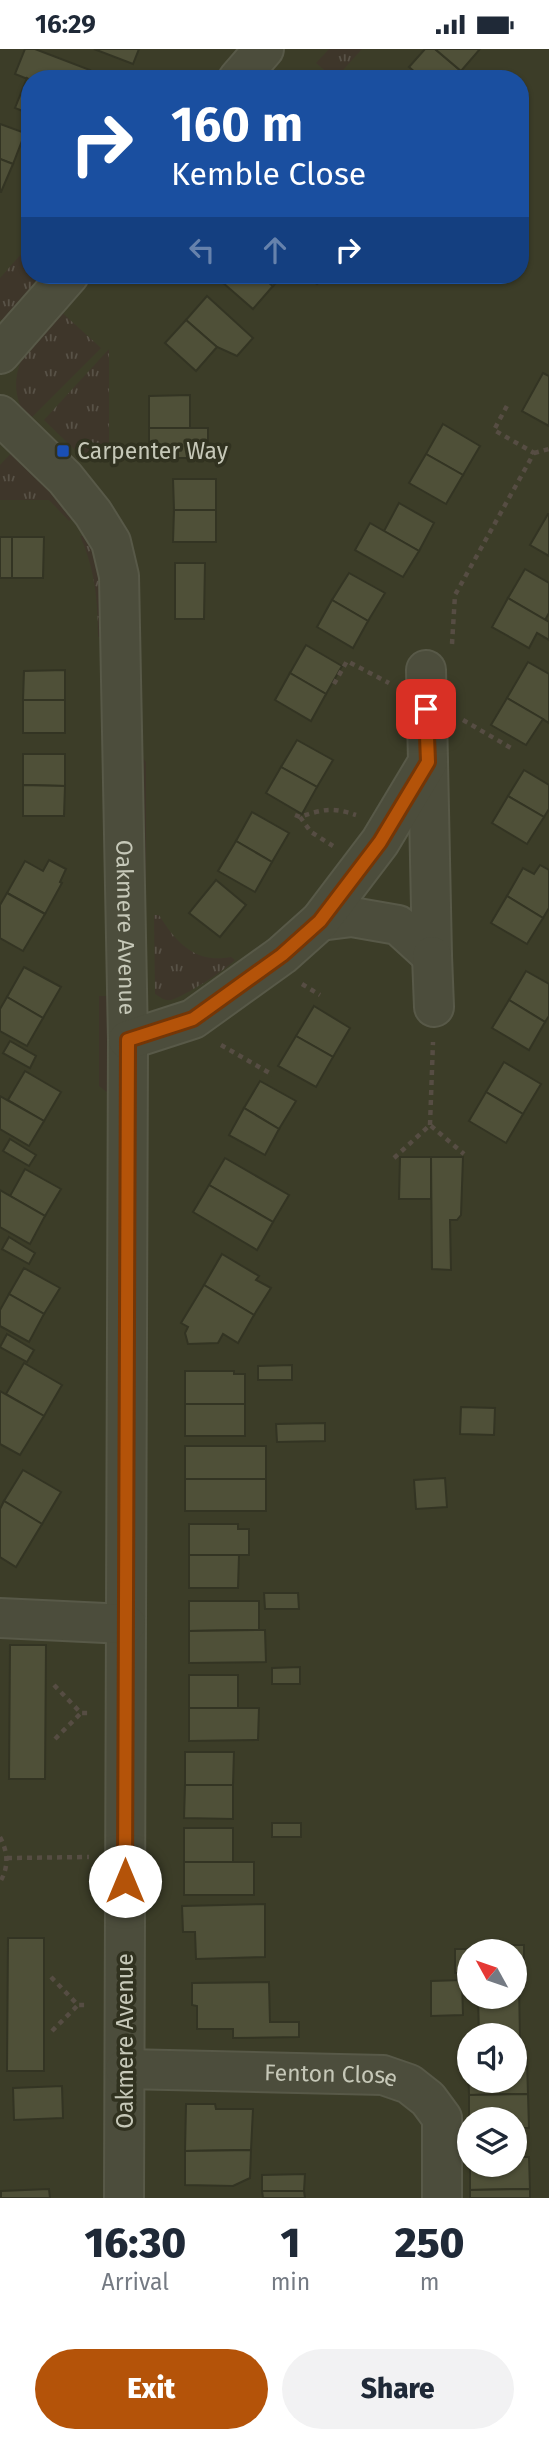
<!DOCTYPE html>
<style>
body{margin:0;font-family:"Fira Sans",sans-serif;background:#f2f2f3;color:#1f2937;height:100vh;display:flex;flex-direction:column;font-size:26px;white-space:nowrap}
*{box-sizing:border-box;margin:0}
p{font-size:23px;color:#747a83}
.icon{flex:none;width:38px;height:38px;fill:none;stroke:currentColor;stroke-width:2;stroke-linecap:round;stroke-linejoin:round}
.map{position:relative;height:2149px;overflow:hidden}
.sheet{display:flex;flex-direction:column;background:#fff;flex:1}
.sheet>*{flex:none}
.banner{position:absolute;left:21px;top:21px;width:508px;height:214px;border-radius:28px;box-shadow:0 2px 5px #0004;background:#1a4fa0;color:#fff;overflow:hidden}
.needle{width:46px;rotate:310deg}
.buttons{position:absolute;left:457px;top:1890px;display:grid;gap:14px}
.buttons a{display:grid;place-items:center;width:70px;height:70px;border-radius:50%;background:#fff;box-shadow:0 2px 5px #0004;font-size:35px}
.pin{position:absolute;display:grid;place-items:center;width:60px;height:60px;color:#fff;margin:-30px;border-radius:14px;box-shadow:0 4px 10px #0006}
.me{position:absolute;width:77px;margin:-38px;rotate:0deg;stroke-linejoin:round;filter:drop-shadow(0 0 5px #0008)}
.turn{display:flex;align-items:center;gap:24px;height:147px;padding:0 35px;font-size:32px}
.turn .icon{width:91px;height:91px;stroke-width:2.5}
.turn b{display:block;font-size:49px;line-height:60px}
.lanes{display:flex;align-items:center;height:66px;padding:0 35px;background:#0003;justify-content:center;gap:35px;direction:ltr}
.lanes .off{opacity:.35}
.eta{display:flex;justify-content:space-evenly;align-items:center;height:119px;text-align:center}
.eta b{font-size:42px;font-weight:800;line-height:49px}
.primary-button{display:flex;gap:14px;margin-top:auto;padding:14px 35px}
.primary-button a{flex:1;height:80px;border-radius:42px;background:#b45309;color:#fff;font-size:28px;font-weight:800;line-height:80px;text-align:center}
.primary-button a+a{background:#f2f2f3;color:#1f2937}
.status{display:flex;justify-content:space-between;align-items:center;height:49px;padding:0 35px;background:#fff;direction:ltr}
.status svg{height:19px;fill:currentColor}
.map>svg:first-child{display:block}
.grass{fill:url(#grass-tufts)}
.building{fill:#4f5038;stroke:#333423;stroke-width:2}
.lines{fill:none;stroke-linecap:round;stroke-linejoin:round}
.minor-casing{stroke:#585948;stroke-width:42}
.path{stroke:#564d43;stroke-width:4.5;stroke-dasharray:5 5;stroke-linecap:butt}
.minor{stroke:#4c4d3c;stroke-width:38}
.route-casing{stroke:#753606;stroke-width:18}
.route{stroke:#b45309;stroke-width:12}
.transit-dot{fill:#1a4fb4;stroke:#313220;stroke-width:2.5}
.labels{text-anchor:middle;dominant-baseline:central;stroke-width:7;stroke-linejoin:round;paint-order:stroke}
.poi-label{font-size:23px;fill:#c6c8b8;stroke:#313220;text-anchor:start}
.street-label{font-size:23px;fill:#c6c8b8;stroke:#313220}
</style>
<div class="status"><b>16:29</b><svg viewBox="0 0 49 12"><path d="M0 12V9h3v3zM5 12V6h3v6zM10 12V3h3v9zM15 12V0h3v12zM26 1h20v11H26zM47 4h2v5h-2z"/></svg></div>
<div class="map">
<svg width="549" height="2149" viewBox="0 0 549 2149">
<defs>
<pattern id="grass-tufts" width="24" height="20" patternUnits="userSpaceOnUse" patternTransform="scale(1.75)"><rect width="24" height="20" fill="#3e362a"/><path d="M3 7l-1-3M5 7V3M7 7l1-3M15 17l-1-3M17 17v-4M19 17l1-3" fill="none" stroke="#585247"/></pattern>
</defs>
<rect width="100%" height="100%" fill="#3c3d28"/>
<g class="grass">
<polygon points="329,0 362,0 335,30 316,14"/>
<polygon points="30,195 30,226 48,226 5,274 0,270 0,229"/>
<path d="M58 260 101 299 28 372C0 327 27 296 58 260Z"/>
<polygon points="109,300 109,406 85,411 44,371"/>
<polygon points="15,400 75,466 69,472 49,451 0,451 0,416"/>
<path d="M86 486 102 512 104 586 98 588C98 552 95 520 80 487Z"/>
<polygon points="136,709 143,709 146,713 146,935"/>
<path d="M154 866H159C176 894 196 915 231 908L235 911C224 922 185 947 171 951 164 952 160 948 155 945Z"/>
<polygon points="99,947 107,947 108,1044 99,1037"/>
</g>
<g class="building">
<polygon points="25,0 35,0 90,21 87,30 30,31 15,25"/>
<polygon points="94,0 139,0 133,15"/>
<polygon points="425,0 435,0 461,22 454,30 423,30 409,18"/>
<polygon points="435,0 480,0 461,22"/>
<polygon points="27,29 30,31 30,65 15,59"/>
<polygon points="0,75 25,84 13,115 0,110"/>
<polygon points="0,110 13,115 1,143 0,143"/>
<polygon points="228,226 260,226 273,237 253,260 222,233"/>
<polygon points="260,226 283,226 273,237"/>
<polygon points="307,226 326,226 317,235"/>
<polygon points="207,247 253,289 237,307 217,298 186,271"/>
<polygon points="186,271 217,298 196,322 165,294"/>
<polygon points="543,324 549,327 549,377 522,362"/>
<polygon points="190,346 190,379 149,379 149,347"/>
<polygon points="443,375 480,397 463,426 426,405"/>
<rect x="149" y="379" width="59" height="30"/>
<polygon points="426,405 463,426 446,455 409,434"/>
<polygon points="173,430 216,430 216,461 174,461"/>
<polygon points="399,454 434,474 419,502 384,482"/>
<polygon points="174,461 216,461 216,493 173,493"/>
<polygon points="548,465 549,465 549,507 530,496"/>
<polygon points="370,474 419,502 403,528 355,501"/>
<rect x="0" y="488" width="12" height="41"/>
<polygon points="12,488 44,488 43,529 12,529"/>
<polygon points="175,514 205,514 204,570 175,570"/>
<polygon points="525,520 549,534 549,564 545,571 508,549"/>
<polygon points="349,524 385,544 368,572 332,551"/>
<polygon points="508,549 549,573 549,591 537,584 529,599 492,578"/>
<polygon points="332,551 368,572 353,599 317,578"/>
<polygon points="306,596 342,617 326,645 290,624"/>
<polygon points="528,613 549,625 549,674 507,649"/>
<polygon points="65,621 65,651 23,651 24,622"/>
<polygon points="290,624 326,645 311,672 275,651"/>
<polygon points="507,649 543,670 526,696 491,676"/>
<rect x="23" y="651" width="42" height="33"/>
<polygon points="297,691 333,711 317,738 281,718"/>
<polygon points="23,705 65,705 65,737 23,736"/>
<polygon points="281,718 317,738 302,765 266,744"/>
<polygon points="524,721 549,736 549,760 544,768 508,747"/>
<polygon points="23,736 65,737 64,767 23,767"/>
<polygon points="508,747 544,768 527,795 492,774"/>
<polygon points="252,763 289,784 272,813 236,792"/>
<polygon points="236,792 272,813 255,843 218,822"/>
<polygon points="49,811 66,820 60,833 62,834 45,865 7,844 25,812 43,822"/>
<polygon points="540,816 549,821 549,859 543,869 507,847 523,819 534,825"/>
<polygon points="216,831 246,856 220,888 189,864"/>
<polygon points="7,844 45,865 23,902 0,889 0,856"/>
<polygon points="507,847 543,869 527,895 491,874"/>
<polygon points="24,918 61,938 43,969 7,948"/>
<polygon points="526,922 549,935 549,967 545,973 509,951"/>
<polygon points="7,948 43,969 27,997 0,982 0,960"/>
<polygon points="509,951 545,973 529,1001 492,979"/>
<polygon points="314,957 350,979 333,1008 296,987"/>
<polygon points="296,987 333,1008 316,1038 278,1017"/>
<polygon points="10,992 36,1007 30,1019 3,1004"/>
<polygon points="504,1013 541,1035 523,1065 486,1043"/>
<polygon points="25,1022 61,1043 44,1072 8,1051"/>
<polygon points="260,1032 296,1052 279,1080 244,1059"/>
<polygon points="486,1043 523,1065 506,1094 469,1072"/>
<polygon points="0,1047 44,1072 29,1097 0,1080"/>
<polygon points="244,1059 279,1080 265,1106 229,1086"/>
<polygon points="10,1090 36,1106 29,1117 3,1102"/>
<polygon points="400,1108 431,1108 431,1150 399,1150"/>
<polygon points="431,1108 463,1108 461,1166 457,1171 450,1171 451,1221 432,1220"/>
<polygon points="225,1109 289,1146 273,1173 209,1136"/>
<polygon points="25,1120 61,1140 45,1167 10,1147"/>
<polygon points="209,1136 273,1173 257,1201 193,1163"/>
<polygon points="0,1141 45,1167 30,1195 0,1178"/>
<polygon points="9,1188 35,1204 29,1215 2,1200"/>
<polygon points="222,1205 259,1227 256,1231 271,1239 254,1266 204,1236"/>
<polygon points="24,1219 60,1239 44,1265 9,1245"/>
<polygon points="204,1236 254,1266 238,1294 223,1285 218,1294 188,1295 185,1284 188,1278 181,1274"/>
<polygon points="9,1245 44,1265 29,1293 0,1277 0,1261"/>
<polygon points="7,1285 34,1301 27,1313 0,1298"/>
<polygon points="24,1314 62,1336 44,1367 6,1345"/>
<polygon points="292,1316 292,1331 258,1331 258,1317"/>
<polygon points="185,1322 234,1322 234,1325 245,1325 245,1355 185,1355"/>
<polygon points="0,1342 44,1367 20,1406 0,1395"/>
<rect x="185" y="1355" width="60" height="32"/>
<polygon points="461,1358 495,1359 494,1386 460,1385"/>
<polygon points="325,1374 325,1392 277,1393 276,1375"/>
<rect x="185" y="1397" width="81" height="33"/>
<polygon points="23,1421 61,1443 42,1475 4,1452"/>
<polygon points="445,1429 447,1458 416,1460 414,1431"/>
<rect x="185" y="1430" width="81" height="32"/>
<polygon points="4,1452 42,1475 16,1518 0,1508 0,1460"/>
<polygon points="189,1475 238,1475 238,1480 249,1480 249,1506 189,1506"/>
<polygon points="189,1506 239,1506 238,1539 189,1539"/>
<polygon points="264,1544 298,1544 299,1560 265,1560"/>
<polygon points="189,1552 259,1552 259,1581 189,1582"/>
<polygon points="259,1581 265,1581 266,1613 189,1614 189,1582"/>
<polygon points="10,1596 46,1596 45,1730 9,1730"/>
<polygon points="300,1618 300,1635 272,1635 272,1619"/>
<rect x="189" y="1626" width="49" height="33"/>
<polygon points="189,1659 259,1659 258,1691 189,1692"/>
<polygon points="185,1703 234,1703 233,1736 185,1736"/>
<polygon points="185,1736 233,1736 233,1770 184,1769"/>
<rect x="272" y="1774" width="29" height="14"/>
<rect x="184" y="1779" width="49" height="34"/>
<rect x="184" y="1813" width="70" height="33"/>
<polygon points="265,1855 265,1908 196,1910 195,1883 183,1883 182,1857"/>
<polygon points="8,1889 44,1889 44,2022 7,2022"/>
<polygon points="504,1896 524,1896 524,1919 514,1919 514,1902 504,1902"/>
<polygon points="455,1900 474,1900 474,1902 469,1902 469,1924 455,1924"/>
<polygon points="462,1931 463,1966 431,1967 431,1932"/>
<polygon points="514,1932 519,1932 520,1991 514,1991 514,1986 479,1986 478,1948 514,1948"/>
<polygon points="269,1933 270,1973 299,1973 299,1988 233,1989 233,1980 197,1980 197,1957 192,1956 192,1934"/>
<polygon points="527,2011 528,2045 469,2046 468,2012 469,2032 514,2032 514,2012"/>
<polygon points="62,2037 63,2069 14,2071 13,2039"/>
<polygon points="528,2045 529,2079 514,2079 514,2070 469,2070 469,2046"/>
<polygon points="186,2055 215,2055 216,2060 253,2060 251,2101 185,2102"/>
<polygon points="251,2101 250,2129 233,2137 185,2136 185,2102"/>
<polygon points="514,2108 529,2108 530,2140 470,2141 470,2116 514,2116"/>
<polygon points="305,2125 304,2142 262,2142 262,2126"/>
<polygon points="49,2140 50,2149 1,2149 1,2142"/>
<polygon points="530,2140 530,2149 470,2149 470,2141"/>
<polygon points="262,2142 304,2142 305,2149 263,2149"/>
</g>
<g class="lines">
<defs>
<g id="minor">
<polyline points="238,30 264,0"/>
<polyline points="0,305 69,226"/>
<path id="s1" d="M0 366 65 429 93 464 111 493 119 527 128 991 124 2149"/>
<polyline points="320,872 352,868 398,876 432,907 428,713"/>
<polyline points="432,907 434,958"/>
<polyline points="128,991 193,970 282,906 320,872 380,793 428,713 426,621"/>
<polyline points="0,1569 126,1575"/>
<path id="s2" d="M125 2020 383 2026 409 2035 428 2050 442 2069V2149"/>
</g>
</defs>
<use href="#minor" class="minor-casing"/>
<g class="path">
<polyline points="534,404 549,400"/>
<polyline points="452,595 455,546 534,404 494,381 509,353"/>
<polyline points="334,635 347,612 389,634"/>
<polyline points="463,671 511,699"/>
<path d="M295 766 300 768C323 760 332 758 356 766"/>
<polyline points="300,768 311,783 333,797"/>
<polyline points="302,935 320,946"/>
<polyline points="221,996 273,1026"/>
<polyline points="430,1076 433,993"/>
<polyline points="394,1109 430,1076 464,1105"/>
<polyline points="54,1636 81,1664 91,1664"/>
<polyline points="55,1690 81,1664"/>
<path d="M0 1788C8 1803 9 1818 0 1833"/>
<polyline points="7,1809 89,1808"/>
<polyline points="51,1928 78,1956 88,1956"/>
<polyline points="52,1982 78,1956"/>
</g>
<use href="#minor" class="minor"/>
</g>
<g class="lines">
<defs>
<polyline id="route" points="125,1832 128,991 193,970 282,906 320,872 380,793 428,713 426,660"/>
</defs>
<use href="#route" class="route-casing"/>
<use href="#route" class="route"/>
</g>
<rect class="transit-dot" x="56" y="395" width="14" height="14" rx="3.5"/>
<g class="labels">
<g class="poi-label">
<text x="77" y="402">Carpenter Way</text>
</g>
<g class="street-label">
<text stroke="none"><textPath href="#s1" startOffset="556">Oakmere Avenue</textPath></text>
<text transform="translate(125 1992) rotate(-90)">Oakmere Avenue</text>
<text stroke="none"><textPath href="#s2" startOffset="206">Fenton Close</textPath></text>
</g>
</g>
</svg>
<div class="buttons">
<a><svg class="needle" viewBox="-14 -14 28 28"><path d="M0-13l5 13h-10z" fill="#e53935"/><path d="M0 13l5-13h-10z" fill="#747a83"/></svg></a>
<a><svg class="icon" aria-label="sound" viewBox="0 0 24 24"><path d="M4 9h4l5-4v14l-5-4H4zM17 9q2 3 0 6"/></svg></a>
<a><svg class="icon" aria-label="layers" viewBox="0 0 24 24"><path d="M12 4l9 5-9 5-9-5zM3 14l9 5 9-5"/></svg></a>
</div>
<div class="pin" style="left:426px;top:660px;background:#d93025"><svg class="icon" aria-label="arrive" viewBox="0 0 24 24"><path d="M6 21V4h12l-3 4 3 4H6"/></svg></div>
<svg class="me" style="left:125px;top:1832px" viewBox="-20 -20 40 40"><circle r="19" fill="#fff"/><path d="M0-13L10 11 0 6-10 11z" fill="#b45309"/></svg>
<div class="banner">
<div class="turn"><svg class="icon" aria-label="right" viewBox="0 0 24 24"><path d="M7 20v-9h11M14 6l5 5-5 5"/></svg><div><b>160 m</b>Kemble Close</div></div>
<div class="lanes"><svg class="icon off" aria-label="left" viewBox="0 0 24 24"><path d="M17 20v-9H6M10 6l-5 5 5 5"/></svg><svg class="icon off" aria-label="ahead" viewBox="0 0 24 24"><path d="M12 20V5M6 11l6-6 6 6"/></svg><svg class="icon" aria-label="right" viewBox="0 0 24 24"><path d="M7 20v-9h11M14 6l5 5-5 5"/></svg></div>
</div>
</div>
<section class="sheet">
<div class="eta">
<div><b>16:30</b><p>Arrival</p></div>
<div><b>1</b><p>min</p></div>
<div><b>250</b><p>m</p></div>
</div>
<div class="primary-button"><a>Exit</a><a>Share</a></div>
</section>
